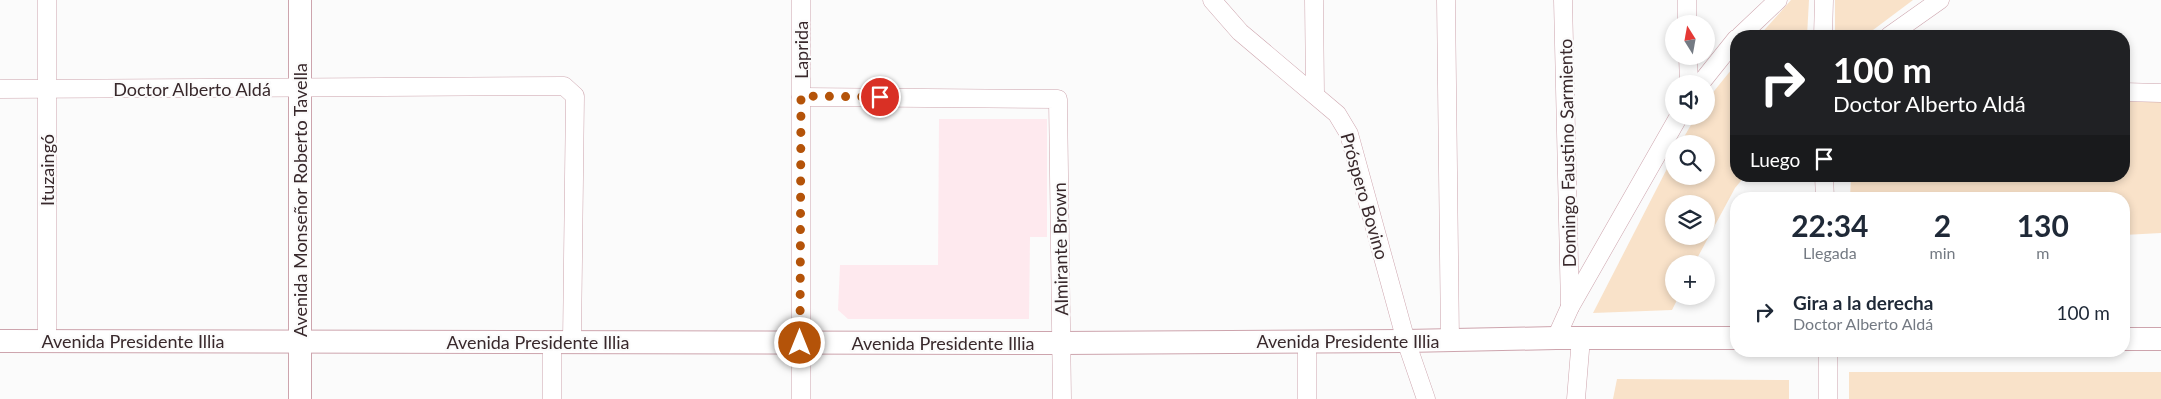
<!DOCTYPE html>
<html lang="es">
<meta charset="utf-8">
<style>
body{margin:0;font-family:Lato,sans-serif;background:#f6f6f7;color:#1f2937;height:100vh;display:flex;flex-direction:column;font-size:19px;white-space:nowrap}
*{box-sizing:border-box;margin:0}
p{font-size:16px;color:#747a83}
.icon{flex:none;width:28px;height:28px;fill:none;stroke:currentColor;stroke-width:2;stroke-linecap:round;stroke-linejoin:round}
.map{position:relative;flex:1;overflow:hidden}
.side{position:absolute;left:1730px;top:192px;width:400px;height:165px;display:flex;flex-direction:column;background:#fff;border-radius:20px;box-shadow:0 2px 8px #0003}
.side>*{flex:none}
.guide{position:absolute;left:1730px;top:30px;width:400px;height:152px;border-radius:20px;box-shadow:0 2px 8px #0003;background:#202124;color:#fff;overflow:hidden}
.needle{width:32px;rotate:349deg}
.controls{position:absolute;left:1665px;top:15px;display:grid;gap:10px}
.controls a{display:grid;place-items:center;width:50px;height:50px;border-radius:50%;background:#fff;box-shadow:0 2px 8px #0003;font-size:25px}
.pin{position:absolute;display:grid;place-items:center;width:42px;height:42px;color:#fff;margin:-21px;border:2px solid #fff;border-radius:50%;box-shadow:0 1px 5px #0007}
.me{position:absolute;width:55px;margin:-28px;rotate:0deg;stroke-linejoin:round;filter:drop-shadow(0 0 4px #0008)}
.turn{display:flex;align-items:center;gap:18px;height:105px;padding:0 20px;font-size:22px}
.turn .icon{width:65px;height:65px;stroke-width:2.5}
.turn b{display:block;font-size:35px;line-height:42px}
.then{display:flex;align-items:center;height:48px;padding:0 20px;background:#0003;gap:10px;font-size:19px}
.eta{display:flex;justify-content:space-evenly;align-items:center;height:85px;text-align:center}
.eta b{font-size:30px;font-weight:700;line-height:35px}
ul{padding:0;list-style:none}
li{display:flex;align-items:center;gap:15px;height:70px;padding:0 20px}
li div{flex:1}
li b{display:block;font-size:19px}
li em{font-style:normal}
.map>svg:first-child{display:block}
.built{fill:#fee9ee}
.green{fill:#f9e2c9;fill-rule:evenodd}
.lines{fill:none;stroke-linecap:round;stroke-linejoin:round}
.minor-casing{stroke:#cda4ad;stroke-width:19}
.major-casing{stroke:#cda4ad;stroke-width:24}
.minor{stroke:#fff;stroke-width:18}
.major{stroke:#fff;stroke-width:22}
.route{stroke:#b45309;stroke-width:9;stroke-dasharray:0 16.2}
.labels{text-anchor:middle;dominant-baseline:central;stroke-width:4.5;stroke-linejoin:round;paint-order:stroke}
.street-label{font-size:18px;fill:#38282b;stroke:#fbfbfb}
</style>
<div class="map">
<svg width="2161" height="399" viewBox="0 0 2161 399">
<rect width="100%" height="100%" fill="#fbfbfb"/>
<polygon class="built" points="939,119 1047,119 1047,237 1030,237 1029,319 848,319 838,310 840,265 938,265"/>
<g class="green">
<polygon points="1791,0 1809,0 1807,36 1759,36"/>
<polygon points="1835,0 1913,0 1865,36 1835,36"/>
<path d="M1736 64V176H1745L1735 188 1694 264H1674V296H1679L1672 310 1593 313 1674 155V176H1706V144H1680L1696 116H1706V101ZM1674 204H1706V236H1674Z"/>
<polygon points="2124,97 2161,97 2161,233 2124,235 2124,199 1850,199 1851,176 2124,176"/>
<rect x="1849" y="372" width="312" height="27"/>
<polygon points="1617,379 1789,380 1789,399 1613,399"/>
</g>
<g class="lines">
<defs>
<g id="minor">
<polyline points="47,0 47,341"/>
<polyline points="801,0 801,399"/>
<polyline points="1212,0 1240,32 1337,114 1349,134 1406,341 1426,399"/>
<polyline points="1314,0 1315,94"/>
<polyline points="1446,0 1450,340"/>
<polyline points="1563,0 1570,307"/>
<polyline points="1687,0 1687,24"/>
<polyline points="1740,36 1778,0"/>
<polyline points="1823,36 1824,0"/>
<polyline points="1889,36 1940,0"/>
<polyline points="1688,56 1689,84"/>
<polyline points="1700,84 1736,39"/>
<polyline points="0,89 564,86 575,96 572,341"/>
<polyline points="2124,92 2161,93"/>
<polyline points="801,97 1058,99 1062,399"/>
<polyline points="1824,176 1825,199"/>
<polyline points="1556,338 1570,307 1679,116"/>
<polyline points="1307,341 1307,399"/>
<polyline points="1828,351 1828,399"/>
<polyline points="552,399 552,341"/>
<polyline points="1576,399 1581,338"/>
</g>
<g id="major">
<polyline points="300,0 300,399"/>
<polyline points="2124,339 2161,339"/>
<polyline points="0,341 1061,343 1406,341 1556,338 1736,338"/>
</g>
</defs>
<use href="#minor" class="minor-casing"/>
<use href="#major" class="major-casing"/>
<use href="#minor" class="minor"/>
<use href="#major" class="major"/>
</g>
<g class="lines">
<polyline class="route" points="800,343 801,96 880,97"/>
</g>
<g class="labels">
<g class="street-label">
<text transform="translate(801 50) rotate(-90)">Laprida</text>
<text x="192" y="89">Doctor Alberto Aldá</text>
<text transform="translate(1567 153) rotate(-91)">Domingo Faustino Sarmiento</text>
<text transform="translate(47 170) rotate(-90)">Ituzaingó</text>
<text transform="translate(1365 196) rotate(74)">Próspero Bovino</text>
<text transform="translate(300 200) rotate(-90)">Avenida Monseñor Roberto Tavella</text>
<text transform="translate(1060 249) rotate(-91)">Almirante Brown</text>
<text x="133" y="341">Avenida Presidente Illia</text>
<text x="1348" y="341">Avenida Presidente Illia</text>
<text x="538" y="342">Avenida Presidente Illia</text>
<text x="943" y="343">Avenida Presidente Illia</text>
</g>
</g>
</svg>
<div class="controls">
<a><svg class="needle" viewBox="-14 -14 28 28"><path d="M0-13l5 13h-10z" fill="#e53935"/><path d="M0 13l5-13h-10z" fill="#747a83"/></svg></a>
<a><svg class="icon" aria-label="sound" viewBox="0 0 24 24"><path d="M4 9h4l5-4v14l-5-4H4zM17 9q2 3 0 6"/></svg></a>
<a><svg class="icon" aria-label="search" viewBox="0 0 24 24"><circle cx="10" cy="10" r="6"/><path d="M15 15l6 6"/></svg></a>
<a><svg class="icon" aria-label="layers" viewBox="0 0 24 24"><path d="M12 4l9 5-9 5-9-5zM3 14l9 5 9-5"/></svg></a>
<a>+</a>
</div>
<div class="pin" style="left:880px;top:97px;background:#d93025"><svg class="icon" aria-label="arrive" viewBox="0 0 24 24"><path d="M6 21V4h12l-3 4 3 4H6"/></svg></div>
<svg class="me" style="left:800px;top:343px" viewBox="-20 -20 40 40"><circle r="17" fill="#b45309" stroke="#fff" stroke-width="3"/><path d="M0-11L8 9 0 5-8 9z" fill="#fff"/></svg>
<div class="guide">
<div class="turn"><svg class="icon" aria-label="right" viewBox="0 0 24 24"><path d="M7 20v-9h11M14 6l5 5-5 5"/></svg><div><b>100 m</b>Doctor Alberto Aldá</div></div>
<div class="then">Luego<svg class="icon" aria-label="arrive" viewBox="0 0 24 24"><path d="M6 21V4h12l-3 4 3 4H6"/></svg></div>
</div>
<section class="side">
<div class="eta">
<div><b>22:34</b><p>Llegada</p></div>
<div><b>2</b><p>min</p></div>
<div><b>130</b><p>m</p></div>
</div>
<ul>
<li><svg class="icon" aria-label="right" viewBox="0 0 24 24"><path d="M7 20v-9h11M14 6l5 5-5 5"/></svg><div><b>Gira a la derecha</b><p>Doctor Alberto Aldá</p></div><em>100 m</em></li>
</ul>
</section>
</div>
